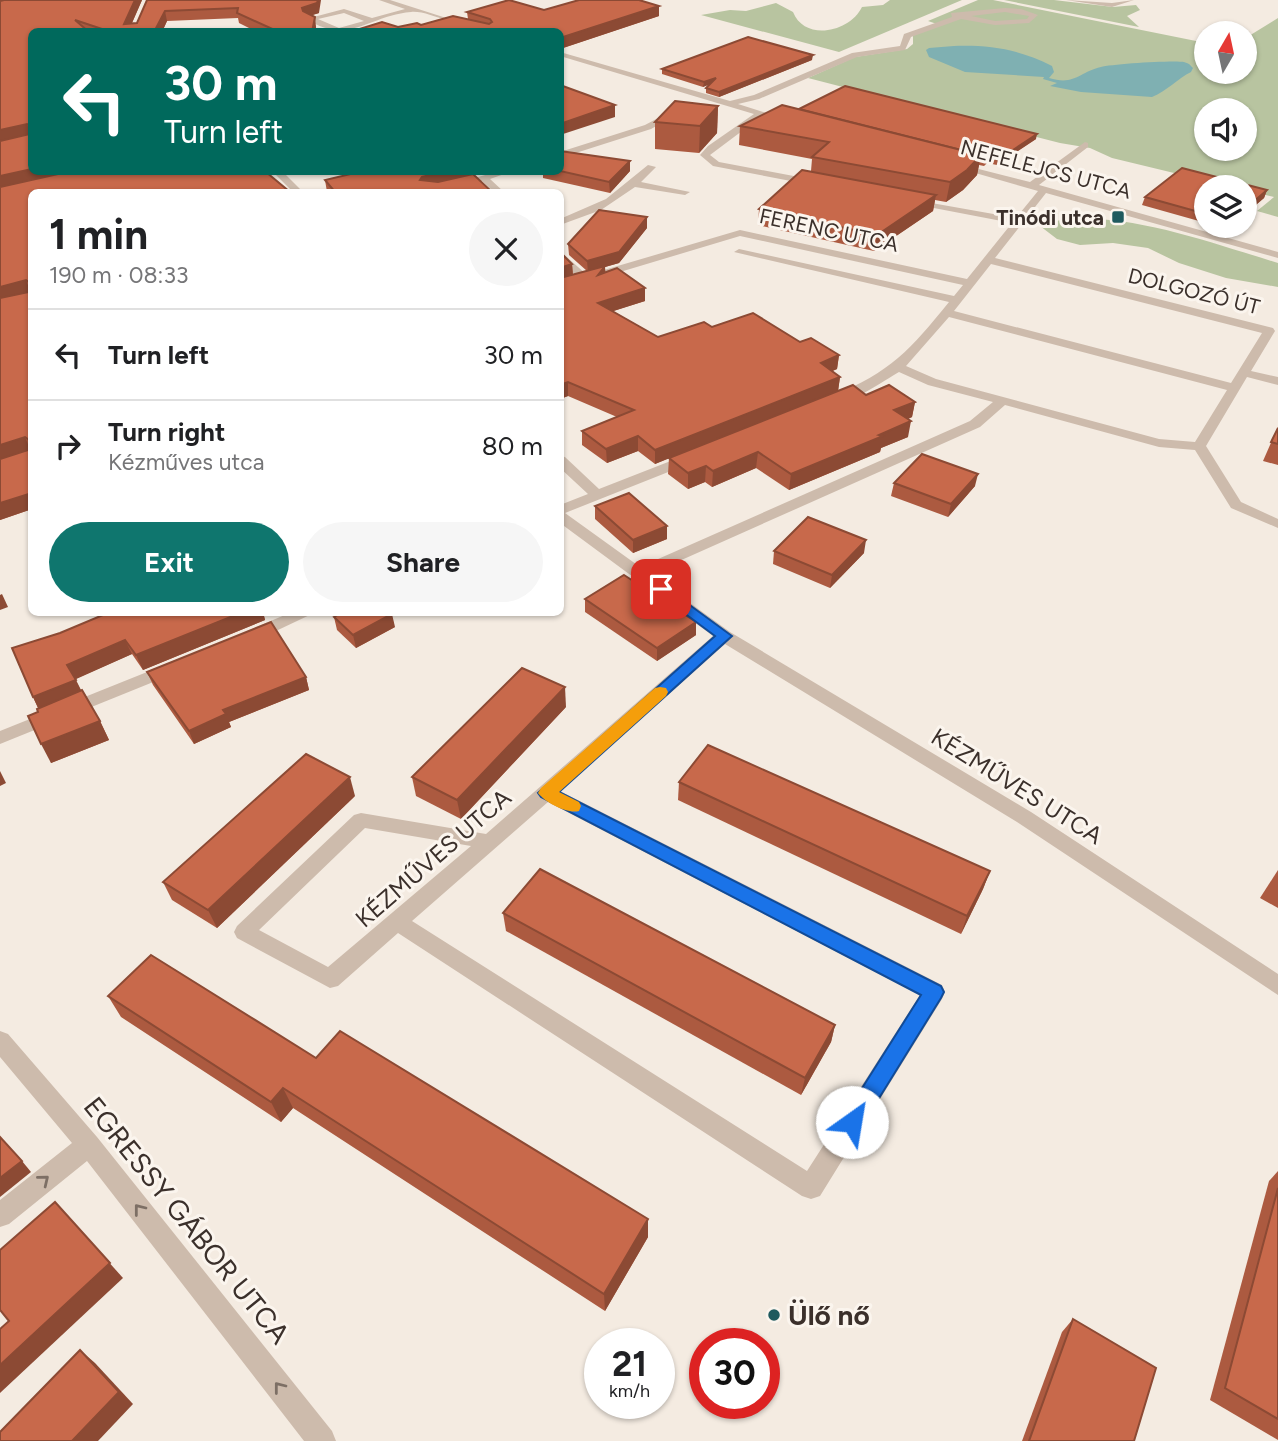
<!DOCTYPE html>
<meta charset="utf-8">
<style>
body{margin:0;font-family:Figtree,sans-serif;background:#f6f6f6;color:#202124;height:100vh;display:flex;flex-direction:column;font-size:26px;white-space:nowrap}
*{box-sizing:border-box;margin:0}
p{font-size:23px;color:#757577}
.icon{flex:none;width:38px;height:38px;fill:none;stroke:currentColor;stroke-width:2;stroke-linecap:round;stroke-linejoin:round}
.map{position:relative;flex:1;overflow:hidden}
.panel{position:absolute;left:28px;top:189px;width:536px;height:427px;display:flex;flex-direction:column;background:#fff;border-radius:10px;box-shadow:0 2px 5px #0004}
.panel>*{flex:none}
.hud{position:absolute;left:28px;top:28px;width:536px;height:147px;border-radius:10px;box-shadow:0 2px 5px #0004;background:#00695c;color:#fff;overflow:hidden}
.needle{width:46px;rotate:9deg}
.fabs{position:absolute;left:1194px;top:21px;display:grid;gap:14px}
.fabs a{display:grid;place-items:center;width:63px;height:63px;border-radius:50%;background:#fff;box-shadow:0 2px 5px #0004;font-size:35px}
.speed{position:absolute;left:584px;top:1328px;display:flex;gap:14px;font-size:35px;font-weight:700;text-align:center}
.speed>*{display:grid;place-content:center;width:91px;height:91px;border-radius:50%;background:#fff;box-shadow:0 2px 5px #0004;line-height:1}
.speed small{font-size:18px;font-weight:400}
.speed .limit{border:10px solid #d22;background:#fff;color:#111}
.pin{position:absolute;display:grid;place-items:center;width:60px;height:60px;color:#fff;margin:-30px;border-radius:14px;box-shadow:0 4px 10px #0006}
.me{position:absolute;width:77px;margin:-38px;rotate:32deg;stroke-linejoin:round;filter:drop-shadow(0 0 5px #0008)}
.turn{display:flex;align-items:center;gap:24px;height:147px;padding:0 21px;font-size:32px}
.turn .icon{width:91px;height:91px;stroke-width:2.5}
.turn b{display:block;font-size:49px;line-height:60px}
.round{display:grid;place-items:center;flex:none;width:74px;height:74px;border-radius:37px;background:#f6f6f6}
.head{display:flex;align-items:center;justify-content:space-between;height:119px;padding:0 21px}
h1{font-size:42px;font-weight:700;line-height:52px}
.cta{display:flex;gap:14px;margin-top:auto;padding:14px 21px}
.cta a{flex:1;height:80px;border-radius:42px;background:#0f766e;color:#fff;font-size:28px;font-weight:700;line-height:80px;text-align:center}
.cta a+a{background:#f6f6f6;color:#202124}
ul{padding:0;list-style:none}
li{display:flex;align-items:center;gap:21px;height:91px;padding:0 21px;border-top:2px solid #e0e0e0}
li div{flex:1}
li b{display:block;font-size:26px}
li em{font-style:normal}
.map>svg:first-child{display:block}
.green{fill:#b8c4a0;fill-rule:evenodd}
.water{fill:#7fb0b2}
.lines{fill:none;stroke-linecap:round;stroke-linejoin:round}
.minor{fill:#cdbbac;fill-rule:evenodd}
.wall{fill:#ac5a40}
.shaded-wall{fill:#8c4a34}
.building{fill:#c8694b;stroke:#8c4a34;stroke-width:2}
.oneway{stroke:#7d6f65}
.route{fill:#1a73e8;stroke:#114b97;stroke-width:2}
.slow{fill:#f59e0b}
.poi-dot{fill:#1f5a5e;stroke:#fbf5ee;stroke-width:2.5}
.labels{text-anchor:middle;dominant-baseline:central;stroke-width:6;stroke-linejoin:round;paint-order:stroke}
.far-street-label{font-size:21px;fill:#3b302b;stroke:#fbf5ee}
.far-poi-label{font-size:21px;font-weight:bold;fill:#3b302b;stroke:#fbf5ee;text-anchor:end}
.street-label{font-size:24px;fill:#3b302b;stroke:#fbf5ee}
.near-street-label{font-size:28px;fill:#3b302b;stroke:#fbf5ee}
.near-poi-label{font-size:28px;font-weight:bold;fill:#3b302b;stroke:#fbf5ee;text-anchor:start}
</style>
<div class="map">
<svg width="1278" height="1441" viewBox="0 0 1278 1441">
<rect width="100%" height="100%" fill="#f4ebe1"/>
<g class="green">
<path d="M890 0H962L839 52 701 15 730 10 746 11 776 3 793 12C805 42 850 32 862 7L883 5Z"/>
<path d="M978 0H993L1206 43V72H1244V39L1278 18V217L1257 211 1274 197 1244 190V187H1232L1112 158 1090 148 1060 143 808 78 855 57 907 49 913 44V34L937 24 928 21ZM1206 110H1244V149H1206Z"/>
<polygon points="1004,0 1054,0 1113,7 1136,5 1140,10 1127,16 1139,27"/>
<path d="M1067 218C1140 216 1209 242 1278 263V287L1226 278 1179 263 1148 248 1113 243 1080 245 1057 239 1040 226Z"/>
</g>
<path class="water" d="M954 46C990 45 1019 49 1052 66L1054 72 1049 78C1075 86 1079 72 1101 67 1111 64 1174 60 1184 62 1190 64 1189 64 1193 68L1191 72C1177 79 1167 91 1152 97L1081 92 1050 86 1057 83 1043 79 1044 77 965 72 929 57 926 50 929 48Z"/>
<g class="lines">
<g class="minor">
<path d="M379 0H390L490 32C465 32 430 10 411 12 370 15 349 46 306 19L344 9 372 18 405 9ZM344 13 364 21 339 28 318 19Z"/>
<polygon points="1066,0 1112,3 1134,0 1112,7"/>
<path d="M1005 8 1021 9 1038 15 1029 23 995 25 961 19 911 37 905 50 857 57 759 99 738 104 789 120 785 123 762 116 710 155 719 162 820 181 822 183 817 186 713 166 700 155 708 146 754 114 560 56V52L730 101 754 95 852 53 900 46 904 34 952 17 951 13ZM1005 12 1029 16 1027 19 995 21 971 16Z"/>
<polygon points="675,109 678,114 651,129 560,158 560,152 645,125"/>
<path d="M1085 142 1088 143V147L1039 185 1278 252V258L1046 193 995 258 1273 328 1275 331 1251 371 1278 377V385L1247 377 1206 446 1241 502 1278 519V528L1231 508 1195 450 1159 447 1005 405 980 427 650 574 730 632 1031 812 1278 974V995L1017 822 725 644 560 791 942 985 945 992 942 999 820 1196 811 1199 802 1196 398 933 338 986 330 988 237 938 234 932 237 926 354 815 361 813 486 834 713 636 560 523V505L588 494 560 468V456L565 457 599 489 686 455H696V461L565 513 640 567 970 421 993 402 928 385 899 372C883 381 851 405 832 402V396C891 372 910 350 949 302L734 252 739 249 954 296 963 285 740 236 560 290V283L578 278 560 260V251L587 275 740 230 967 279 1012 223 913 204 908 201 909 199 1016 218 1038 191 951 166V162L1030 182ZM991 264 1262 333 1231 383 954 311ZM949 317 1227 390 1195 442 1159 439 936 379 906 366ZM548 802 920 995 807 1171 412 921ZM365 828 471 846 328 967 259 930Z"/>
<polygon points="648,165 656,167 641,182 690,192 685,195 635,187 601,210 560,225 560,219 606,199"/>
<polygon points="273,172 283,172 303,192 293,192"/>
<polygon points="496,172 510,172 490,179 504,192 494,192 482,181 439,192 424,192"/>
<polygon points="292,612 316,612 259,639 247,639 245,635 247,631"/>
<polygon points="172,662 178,664 180,668 178,672 0,744 0,731"/>
<polygon points="0,1031 8,1034 97,1137 332,1431 336,1441 304,1441 87,1161 9,1224 0,1227 0,1200 72,1143 0,1057"/>
</g>
</g>
<g class="wall">
<polygon points="4,0 142,0 132,23 137,23 147,0 319,13 311,15 316,27 316,32 257,32 239,23 238,18 167,21 162,32 32,32 32,509 0,520 1,1"/>
<polygon points="544,10 659,16 560,49 398,27 468,19 467,12"/>
<polygon points="812,60 719,97 706,93 706,88 709,84 703,87 662,74 662,69"/>
<polygon points="718,106 717,133 699,153 655,149 655,122"/>
<polygon points="799,109 1036,139 997,165 987,163 984,166 979,165 977,175 963,190 946,202 935,200 933,211 874,251 758,225 759,209 811,171 812,159 739,145 740,126"/>
<polygon points="1182,168 1267,190 1264,198 1244,215 1244,187 1206,187 1206,223 1142,205 1145,197"/>
<polygon points="630,171 610,193 543,178 543,172"/>
<polygon points="359,172 465,172 465,176 492,192 327,192 325,180"/>
<polygon points="1214,226 1232,226 1228,230"/>
<polygon points="647,228 619,263 605,267 605,273 645,288 645,301 613,311 658,337 712,327 800,342 839,355 837,369 832,371 840,377 838,391 915,402 912,417 908,419 908,437 881,448 880,452 789,490 756,468 712,487 705,482 688,489 668,474 669,458 655,464 638,451 607,463 582,445 582,431 617,417 568,396 560,399 560,252 572,264 573,275 587,271 569,255 568,244"/>
<polygon points="1278,427 1278,465 1263,461"/>
<polygon points="894,483 975,486 948,517 891,496"/>
<polygon points="595,506 667,539 633,553 595,519"/>
<polygon points="774,551 864,553 830,588 773,564"/>
<polygon points="585,599 696,622 696,635 657,661 585,612"/>
<polygon points="110,612 263,612 265,620 143,670 132,654 75,679 81,691 100,721 109,740 51,763 38,712 38,708 33,697 60,633"/>
<polygon points="334,617 395,627 356,648 337,630"/>
<polygon points="147,672 306,677 309,690 229,722 231,727 194,744 153,685"/>
<polygon points="566,707 461,819 416,796 412,777"/>
<polygon points="679,782 990,871 983,889 961,934 678,800"/>
<polygon points="355,796 217,928 172,900 163,882"/>
<polygon points="1278,870 1278,908 1260,898"/>
<polygon points="503,913 835,1025 831,1042 801,1095 506,931"/>
<polygon points="108,996 316,1058 648,1237 605,1311 293,1108 281,1122 121,1017"/>
<polygon points="1278,1171 1278,1440 1210,1400 1269,1181"/>
<polygon points="1073,1319 1134,1441 1022,1441 1062,1332"/>
</g>
<g class="shaded-wall">
<polygon points="135,0 142,0 128,32 124,24"/>
<polygon points="318,0 321,0 319,13 304,18 302,8"/>
<polygon points="659,6 659,16 560,49 560,38"/>
<polygon points="165,11 167,21 162,32 154,32"/>
<polygon points="315,17 316,27 316,32 312,32"/>
<polygon points="813,55 812,60 719,97 719,92"/>
<polygon points="716,78 716,82 703,87 704,82"/>
<polygon points="615,105 615,117 560,135 560,124"/>
<polygon points="718,106 717,133 699,153 700,126"/>
<polygon points="27,124 31,135 0,142 0,130"/>
<polygon points="1037,134 1036,139 997,165 998,160"/>
<polygon points="981,155 977,175 963,190 946,202 950,182"/>
<polygon points="630,161 630,171 610,193 609,182"/>
<polygon points="32,169 32,172 81,172 0,189 0,176"/>
<polygon points="443,172 465,172 466,178 423,189 420,180 422,177"/>
<polygon points="1267,190 1264,198 1244,215 1244,210"/>
<polygon points="936,195 933,211 874,251 877,235"/>
<polygon points="647,217 647,228 619,263 605,267 606,279 588,272 587,261"/>
<polygon points="572,264 573,277 560,281 560,268"/>
<polygon points="26,280 31,293 0,301 0,287"/>
<polygon points="645,288 645,301 598,316 598,303"/>
<polygon points="839,355 837,369 819,377 821,363"/>
<polygon points="840,377 838,391 655,464 655,450"/>
<polygon points="568,382 568,396 560,399 560,385"/>
<polygon points="915,402 912,417 892,426 894,410"/>
<polygon points="911,421 908,437 881,448 880,452 789,490 791,474"/>
<polygon points="638,436 638,451 607,463 606,449"/>
<polygon points="25,437 31,452 0,461 0,445"/>
<polygon points="758,452 756,468 712,487 713,471"/>
<polygon points="706,466 705,482 688,489 688,473"/>
<polygon points="978,474 975,486 948,517 951,504"/>
<polygon points="32,493 32,509 0,520 0,503"/>
<polygon points="667,526 667,539 633,553 633,540"/>
<polygon points="866,540 864,553 830,588 832,575"/>
<polygon points="2,594 8,607 0,610 0,595"/>
<polygon points="243,612 263,612 265,620 143,670 136,655"/>
<polygon points="392,614 395,627 356,648 353,635"/>
<polygon points="696,622 696,635 657,661 657,648"/>
<polygon points="125,640 132,654 74,680 67,665"/>
<polygon points="306,677 309,690 229,722 231,727 194,744 189,731 223,710"/>
<polygon points="76,680 83,694 40,712 33,697"/>
<polygon points="565,687 566,707 461,819 457,800"/>
<polygon points="100,721 109,740 51,763 41,744"/>
<polygon points="0,771 6,783 0,786"/>
<polygon points="350,777 355,796 217,928 208,910"/>
<polygon points="990,871 983,889 961,934 967,916"/>
<polygon points="835,1025 831,1042 801,1095 805,1078"/>
<polygon points="283,1088 293,1108 281,1122 271,1102"/>
<polygon points="22,1161 31,1172 0,1197 0,1178"/>
<polygon points="55,1202 123,1278 0,1393 0,1365"/>
<polygon points="648,1219 648,1237 605,1311 604,1294"/>
<polygon points="80,1350 95,1363 133,1404 98,1441 72,1441"/>
</g>
<g class="building">
<polygon points="4,0 135,0 124,24 137,23 147,0 318,0 317,3 302,8 303,11 315,17 312,32 279,32 237,13 238,8 165,11 154,32 111,32 75,20 89,32 32,32 32,169 0,176 0,141 30,134 31,127 27,124 0,130 0,1"/>
<polygon points="509,0 544,10 579,0 639,0 659,6 560,38 560,32 350,32 382,22 398,27 417,23 421,25 453,16 489,24 492,22 490,19 467,12"/>
<polygon points="748,37 813,55 719,92 706,88 716,78 704,82 662,69"/>
<polygon points="560,85 615,105 560,124"/>
<polygon points="845,86 1037,134 998,160 988,157 985,161 980,159 981,155 799,109"/>
<polygon points="675,101 718,106 700,126 655,122"/>
<polygon points="782,105 981,155 967,170 950,182 812,157 829,142 740,126"/>
<polygon points="560,151 630,161 609,182 560,171"/>
<polygon points="1182,168 1267,190 1244,210 1244,187 1206,187 1206,214 1145,197"/>
<polygon points="802,170 936,195 877,235 759,209"/>
<polygon points="67,172 266,172 290,192 32,192 32,493 0,503 0,459 28,450 29,440 25,437 0,445 0,298 29,292 30,283 26,280 0,287 0,187"/>
<polygon points="359,172 443,172 422,177 420,180 438,182 473,174 492,192 335,192 325,180"/>
<polygon points="599,210 647,217 619,252 587,261 568,244"/>
<polygon points="560,252 572,264 560,268"/>
<polygon points="605,266 598,275 617,268 645,288 598,303 658,337 704,322 712,327 753,313 800,342 811,338 839,355 821,363 840,377 655,450 638,436 606,449 582,431 634,410 568,382 560,385 560,278"/>
<polygon points="853,385 866,395 889,385 915,402 894,410 911,421 879,435 883,436 791,474 758,452 713,471 706,466 688,473 669,458"/>
<polygon points="1278,428 1278,444 1271,442"/>
<polygon points="922,454 978,474 951,504 894,483"/>
<polygon points="629,493 667,526 633,540 595,506"/>
<polygon points="808,517 866,540 832,575 774,551"/>
<polygon points="624,575 696,622 657,648 585,599"/>
<polygon points="110,612 243,612 136,655 125,640 67,665 76,680 33,697 12,648 60,633"/>
<polygon points="343,612 391,612 392,614 353,635 334,617"/>
<polygon points="271,622 306,677 223,710 226,714 189,731 147,672"/>
<polygon points="522,668 565,687 457,800 412,777"/>
<polygon points="82,690 100,721 41,744 28,716 38,712 37,709"/>
<polygon points="708,745 990,871 967,916 679,782"/>
<polygon points="306,754 350,777 208,910 163,882"/>
<polygon points="540,869 835,1025 805,1078 503,913"/>
<polygon points="151,955 316,1058 340,1031 648,1219 604,1294 283,1088 271,1102 108,996"/>
<polygon points="0,1137 22,1161 0,1178"/>
<polygon points="1278,1188 1278,1419 1225,1388"/>
<polygon points="55,1202 110,1263 0,1365 0,1329 9,1321 0,1310 0,1250"/>
<polygon points="1073,1319 1156,1368 1134,1441 1029,1441"/>
<polygon points="80,1350 119,1392 72,1441 0,1441 0,1432"/>
</g>
<defs><path id="oneway-chevron" d="M-2-3.5L2.5 0L-2 3.5" fill="none" stroke-width="1.6" stroke-linecap="round" stroke-linejoin="round" transform="scale(1.75)"/></defs>
<g class="oneway">
<use href="#oneway-chevron" transform="translate(44 1180) rotate(-39)"/>
<use href="#oneway-chevron" transform="translate(139 1209) rotate(-128)"/>
<use href="#oneway-chevron" transform="translate(279 1387) rotate(-128)"/>
</g>
<polygon class="route" points="661,584 732,636 559,792 941,986 944,992 941,998 860,1129 852,1132 845,1129 841,1122 845,1115 921,995 541,797 538,793 715,636 656,592 654,589"/>
<path class="slow" d="M660 687 666 688 668 692 666 696 559 792 579 802 581 806 579 811C567 814 546 803 538 793L541 788 655 688Z"/>
<g class="poi-dot">
<rect x="1111" y="210" width="14" height="14" rx="3.5"/>
<circle cx="774" cy="1315" r="7"/>
</g>
<g class="labels">
<g class="far-street-label">
<text transform="translate(1046 169) rotate(15)">NEFELEJCS UTCA</text>
<text transform="translate(829 230) rotate(12)">FERENC UTCA</text>
<text transform="translate(1194 291) rotate(14)">DOLGOZÓ ÚT</text>
</g>
<g class="far-poi-label">
<text x="1104" y="217">Tinódi utca</text>
</g>
<g class="street-label">
<text transform="translate(1017 786) rotate(32)">KÉZMŰVES UTCA</text>
<text transform="translate(433 858) rotate(-41)">KÉZMŰVES UTCA</text>
</g>
<g class="near-street-label">
<text transform="translate(187 1220) rotate(51)">EGRESSY GÁBOR UTCA</text>
</g>
<g class="near-poi-label">
<text x="788" y="1315">Ülő nő</text>
</g>
</g>
</svg>
<div class="fabs">
<a><svg class="needle" viewBox="-14 -14 28 28"><path d="M0-13l5 13h-10z" fill="#e53935"/><path d="M0 13l5-13h-10z" fill="#757577"/></svg></a>
<a><svg class="icon" aria-label="sound" viewBox="0 0 24 24"><path d="M4 9h4l5-4v14l-5-4H4zM17 9q2 3 0 6"/></svg></a>
<a><svg class="icon" aria-label="layers" viewBox="0 0 24 24"><path d="M12 4l9 5-9 5-9-5zM3 14l9 5 9-5"/></svg></a>
</div>
<div class="speed"><div>21<small>km/h</small></div><div class="limit">30</div></div>
<div class="pin" style="left:661px;top:589px;background:#d93025"><svg class="icon" aria-label="arrive" viewBox="0 0 24 24"><path d="M6 21V4h12l-3 4 3 4H6"/></svg></div>
<svg class="me" style="left:852px;top:1122px" viewBox="-20 -20 40 40"><circle r="19" fill="#fff"/><path d="M0-13L10 11 0 6-10 11z" fill="#1a73e8"/></svg>
<div class="hud">
<div class="turn"><svg class="icon" aria-label="left" viewBox="0 0 24 24"><path d="M17 20v-9H6M10 6l-5 5 5 5"/></svg><div><b>30 m</b>Turn left</div></div>
</div>
<section class="panel">
<div class="head"><div><h1>1 min</h1><p>190 m · 08:33</p></div><a class="round"><svg class="icon" aria-label="close" viewBox="0 0 24 24"><path d="M6 6l12 12M18 6L6 18"/></svg></a></div>
<ul>
<li><svg class="icon" aria-label="left" viewBox="0 0 24 24"><path d="M17 20v-9H6M10 6l-5 5 5 5"/></svg><div><b>Turn left</b></div><em>30 m</em></li>
<li><svg class="icon" aria-label="right" viewBox="0 0 24 24"><path d="M7 20v-9h11M14 6l5 5-5 5"/></svg><div><b>Turn right</b><p>Kézműves utca</p></div><em>80 m</em></li>
</ul>
<div class="cta"><a>Exit</a><a>Share</a></div>
</section>
</div>
